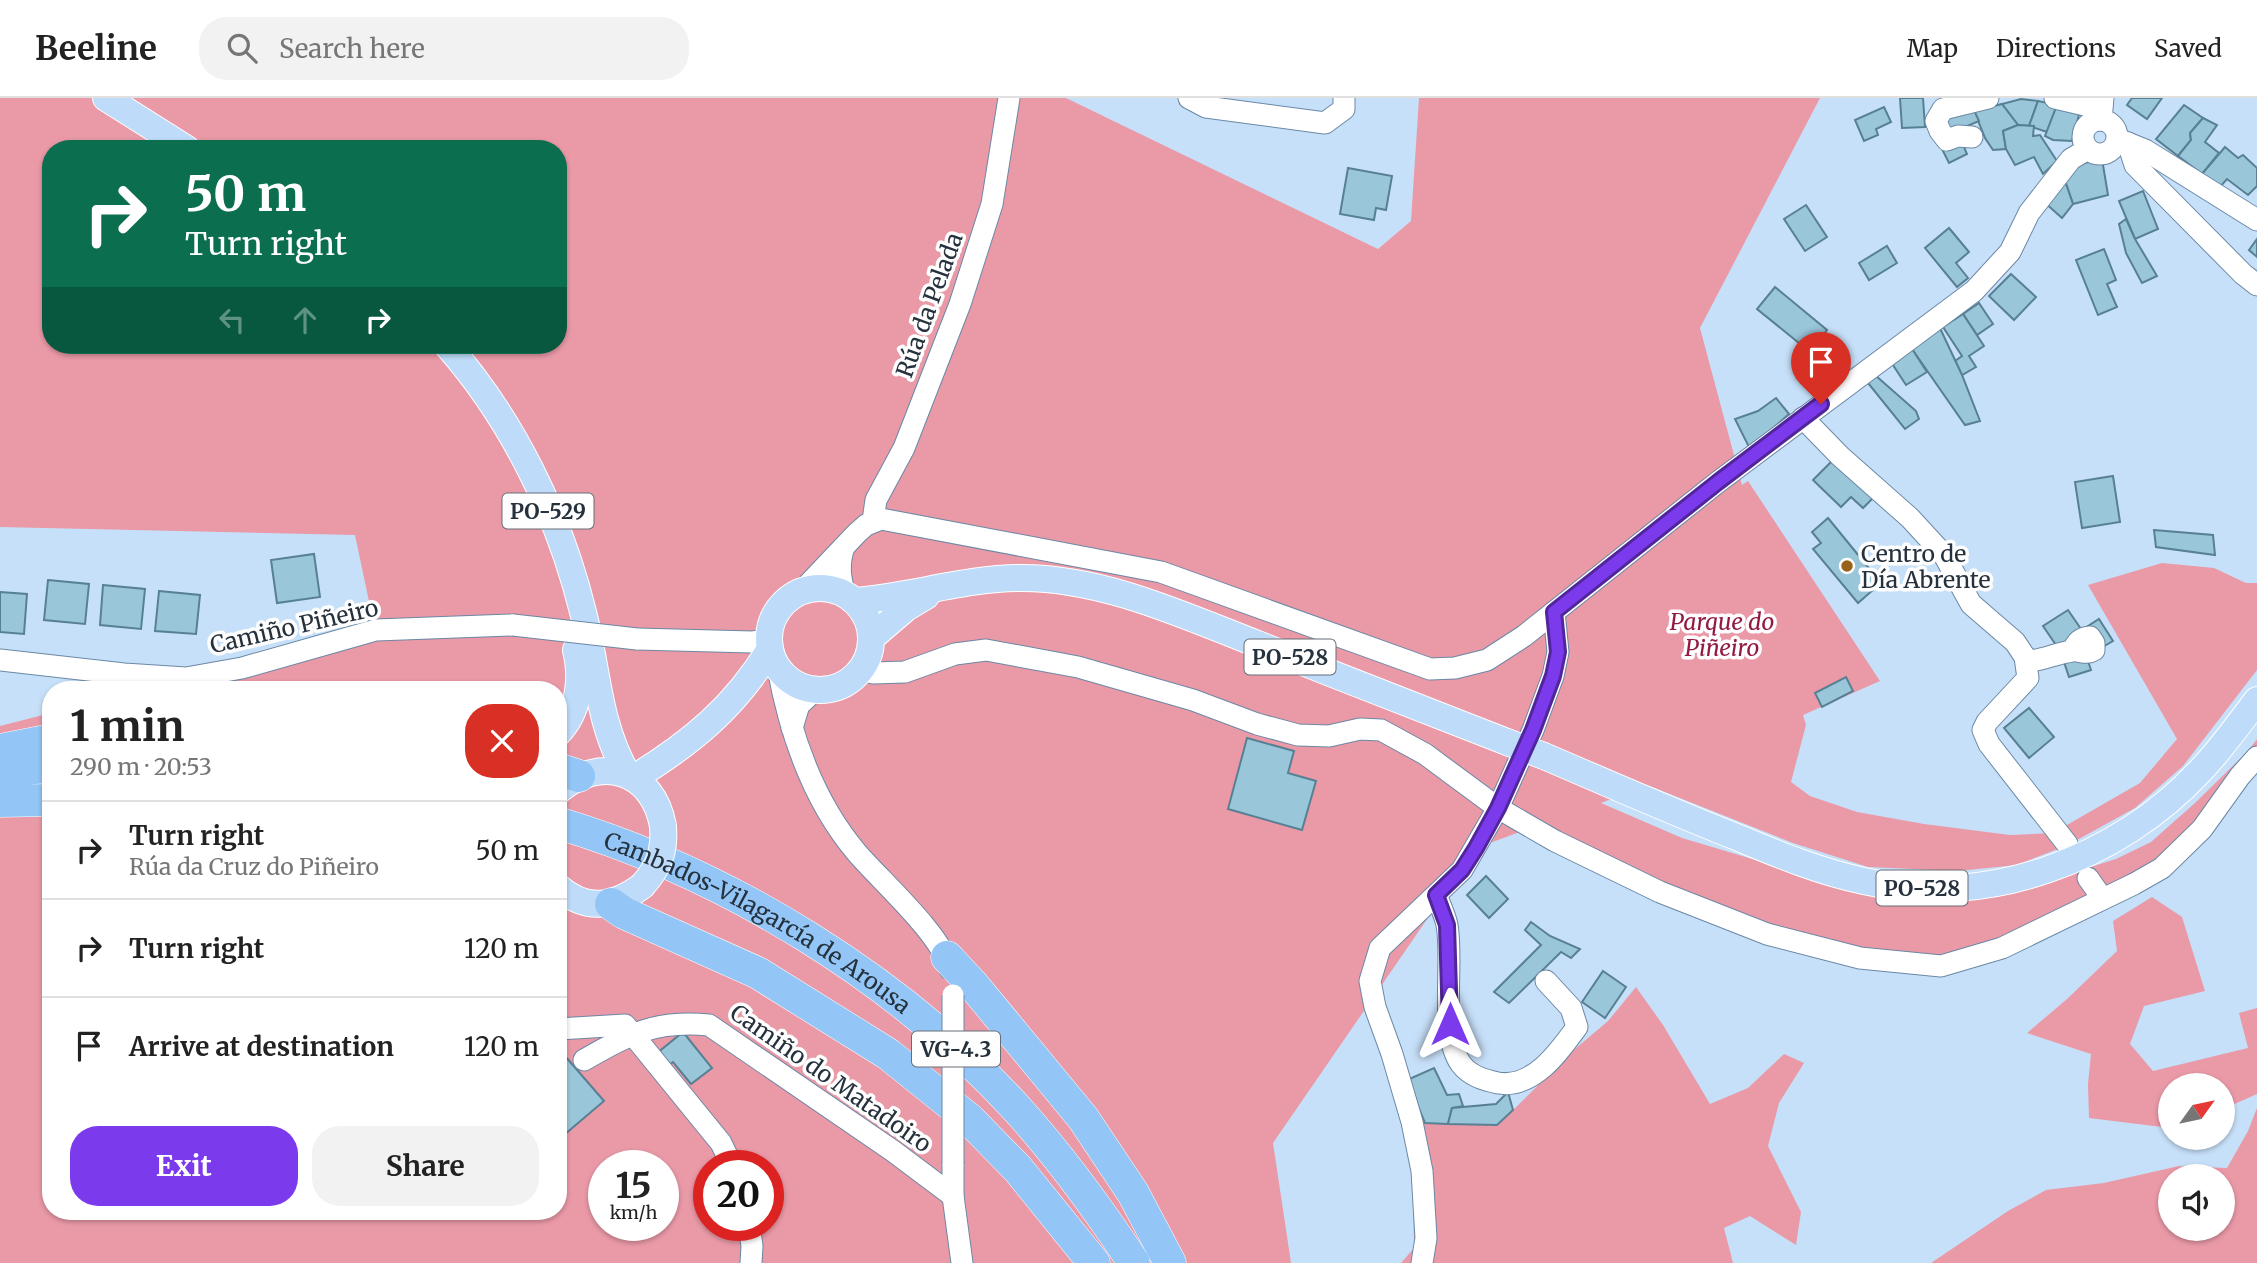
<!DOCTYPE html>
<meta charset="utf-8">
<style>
body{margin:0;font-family:Merriweather,serif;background:#f2f2f2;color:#222;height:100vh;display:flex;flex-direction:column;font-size:26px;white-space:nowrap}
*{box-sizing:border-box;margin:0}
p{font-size:23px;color:#767676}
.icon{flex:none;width:38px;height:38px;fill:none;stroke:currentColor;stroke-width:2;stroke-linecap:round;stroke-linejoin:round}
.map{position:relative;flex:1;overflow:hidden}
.side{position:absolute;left:42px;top:583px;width:525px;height:539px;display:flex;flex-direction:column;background:#fff;border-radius:28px;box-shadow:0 2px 5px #0004}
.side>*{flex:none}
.hud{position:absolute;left:42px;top:42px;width:525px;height:214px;border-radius:28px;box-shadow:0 2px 5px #0004;background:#0b6e4f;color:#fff;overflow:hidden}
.needle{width:46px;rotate:57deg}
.controls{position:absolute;left:2158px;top:975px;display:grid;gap:14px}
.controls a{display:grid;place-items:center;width:77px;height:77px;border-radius:50%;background:#fff;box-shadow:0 2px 5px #0004;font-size:35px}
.speed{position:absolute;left:588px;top:1052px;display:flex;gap:14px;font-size:35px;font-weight:700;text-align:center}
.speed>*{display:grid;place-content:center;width:91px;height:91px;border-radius:50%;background:#fff;box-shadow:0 2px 5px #0004;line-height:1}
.speed small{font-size:18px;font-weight:400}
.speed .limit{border:10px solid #d22;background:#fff;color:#111}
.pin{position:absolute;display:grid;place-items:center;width:60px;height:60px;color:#fff;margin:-72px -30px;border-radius:50% 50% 50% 0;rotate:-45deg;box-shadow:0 0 7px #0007}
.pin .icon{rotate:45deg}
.me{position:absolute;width:77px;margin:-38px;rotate:0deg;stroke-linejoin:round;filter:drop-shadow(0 0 5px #0008)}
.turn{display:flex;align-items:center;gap:24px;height:147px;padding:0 28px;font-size:32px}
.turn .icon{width:91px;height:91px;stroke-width:2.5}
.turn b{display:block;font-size:49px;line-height:60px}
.lanes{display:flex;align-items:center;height:66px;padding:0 28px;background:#0003;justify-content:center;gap:35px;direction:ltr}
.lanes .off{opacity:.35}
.round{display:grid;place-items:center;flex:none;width:74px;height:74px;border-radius:28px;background:#f2f2f2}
.summary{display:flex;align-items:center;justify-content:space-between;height:119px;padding:0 28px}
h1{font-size:42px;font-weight:700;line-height:52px}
.button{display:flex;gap:14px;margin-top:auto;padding:14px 28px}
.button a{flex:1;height:80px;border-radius:28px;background:#7c3aed;color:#fff;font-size:28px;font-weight:700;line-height:80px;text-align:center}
.button a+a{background:#f2f2f2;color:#222}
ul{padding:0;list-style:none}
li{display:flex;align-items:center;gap:21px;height:98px;padding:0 28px;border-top:2px solid #e0e0e0}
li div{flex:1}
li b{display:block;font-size:26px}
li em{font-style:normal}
header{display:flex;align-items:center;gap:42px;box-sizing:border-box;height:98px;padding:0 35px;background:#fff;border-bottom:2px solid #e0e0e0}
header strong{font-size:33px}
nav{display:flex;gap:38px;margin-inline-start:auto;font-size:24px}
.search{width:490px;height:63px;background:#f2f2f2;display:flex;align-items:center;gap:18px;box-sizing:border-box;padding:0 24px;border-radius:28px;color:#767676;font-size:26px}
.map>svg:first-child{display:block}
.green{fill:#ea99a7;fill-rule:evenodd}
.building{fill:#9ac6da;stroke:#578193;stroke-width:2}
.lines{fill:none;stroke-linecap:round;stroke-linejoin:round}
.minor-casing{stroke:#6b88a5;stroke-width:23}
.major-casing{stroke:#fff;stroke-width:28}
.highway-casing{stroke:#fff;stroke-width:33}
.minor{stroke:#fff;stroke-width:21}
.major{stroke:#bedcfa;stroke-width:26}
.highway{stroke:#93c5f6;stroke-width:32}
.minor-bridge-casing{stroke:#6b88a5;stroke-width:23;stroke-linecap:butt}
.major-bridge-casing{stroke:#fff;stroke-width:28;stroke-linecap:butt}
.minor-bridge{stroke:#fff;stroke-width:21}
.major-bridge{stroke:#bedcfa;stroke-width:26}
.route-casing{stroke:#51269a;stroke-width:18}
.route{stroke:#7c3aed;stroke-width:12}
.poi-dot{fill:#99621b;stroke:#fefefe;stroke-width:2.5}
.labels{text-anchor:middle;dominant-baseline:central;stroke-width:7;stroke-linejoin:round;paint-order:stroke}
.shield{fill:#fefefe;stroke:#666e77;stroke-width:2}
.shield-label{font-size:21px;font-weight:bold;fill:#25313d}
.street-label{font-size:23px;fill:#25313d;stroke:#fefefe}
.poi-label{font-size:23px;fill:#25313d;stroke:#fefefe;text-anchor:start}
.park-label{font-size:23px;font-style:italic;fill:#921a41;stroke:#fefefe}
</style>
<header>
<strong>Beeline</strong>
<div class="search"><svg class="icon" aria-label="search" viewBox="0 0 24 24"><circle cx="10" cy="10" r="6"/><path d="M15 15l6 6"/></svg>Search here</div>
<nav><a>Map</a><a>Directions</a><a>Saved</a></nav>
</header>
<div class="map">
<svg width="2257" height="1165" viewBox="0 0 2257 1165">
<rect width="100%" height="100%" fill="#c7e0f9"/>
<g class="green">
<path d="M0 0H1066L1378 151 1411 123 1419 0H1820L1700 230 1742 387 1748 383 1880 583 1803 617 1806 627 1791 684 1810 698 1857 714 1924 726 2010 737 2053 735 2140 685 2177 641 2088 487 2162 465 2214 470 2246 485H2257V572L2183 668 2135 710 2068 747 2017 767 1958 773 1868 769 1793 745 1647 687 1601 705 1682 740 1829 784 2059 779 2116 761 2151 744 2195 705 2248 653 2257 641V662L2162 770 2002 850 1906 871 1660 794 1536 728 1476 750 1273 1045 1291 1165H0V628L51 615V1113H558V592L144 591 375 532 355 437 0 429ZM51 51H558V247H51ZM604 1068H663V1127H604ZM709 1068H768V1127H709Z"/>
<polygon points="2152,799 2182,819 2205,893 2144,908 2130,946 2153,973 2248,950 2239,915 2257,910 2257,996 2223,1011 2222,987 2170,987 2170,1030 2089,1020 2088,986 2091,956 2027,935 2067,901 2117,853 2113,823"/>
<polygon points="1636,889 1663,927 1710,1006 1748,990 1784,956 1804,965 1779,1005 1768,1048 1801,1114 1796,1147 1750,1118 1724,1130 1733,1165 1401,1165 1414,1150 1412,1024 1498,1027 1575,951 1608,923"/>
<path d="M2257 1010V1165H1931L2008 1113 2046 1092 2104 1085 2179 1068 2227 1070 2248 1033ZM2170 1078H2222V1130H2170Z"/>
</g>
<g class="building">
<polygon points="1900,0 1923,0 1925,29 1902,30"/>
<polygon points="2132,0 2162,0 2147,21 2127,7"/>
<polygon points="2021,1 2038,3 2029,28 2018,27 2002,6"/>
<polygon points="2038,3 2057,7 2047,34 2029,28"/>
<polygon points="2002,6 2018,27 2003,33 2006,51 1993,52 1985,40 1974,13"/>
<polygon points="2057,7 2081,9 2072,43 2053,42 2045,38"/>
<polygon points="2184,7 2203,20 2190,35 2191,42 2178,58 2156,41"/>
<polygon points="1972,8 1979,23 1951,35 1944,20"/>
<polygon points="1884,9 1891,24 1876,31 1878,37 1864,43 1855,22"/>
<polygon points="2203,20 2217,27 2205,44 2219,55 2202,76 2178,58 2191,42 2190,35"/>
<polygon points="2018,27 2034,28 2033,38 2040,37 2057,63 2043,76 2034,59 2015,67 2006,51 2003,33"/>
<polygon points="1961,42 1967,56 1949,65 1942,51"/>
<polygon points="2225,49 2238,60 2243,57 2257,70 2257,88 2248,97 2227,81 2220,89 2202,76"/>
<polygon points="2099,61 2103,67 2108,97 2073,106 2064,80 2078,67"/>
<polygon points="1348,70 1392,78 1386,112 1376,110 1374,122 1340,116"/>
<polygon points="2064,80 2073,106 2062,120 2044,104"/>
<polygon points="2143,93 2158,131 2135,141 2119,103"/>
<polygon points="1806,107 1827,139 1805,153 1784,121"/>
<polygon points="2126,121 2135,141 2157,178 2142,185 2126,155 2119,126"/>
<polygon points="1949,130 1969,154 1956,165 1968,180 1957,189 1925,150"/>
<polygon points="2257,141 2257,159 2249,152"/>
<polygon points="1887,148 1897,165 1869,182 1859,165"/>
<polygon points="2104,151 2116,182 2107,186 2117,209 2098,217 2076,162"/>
<polygon points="2011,176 2036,199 2014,222 1989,198"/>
<polygon points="1775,189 1827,232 1810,254 1757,211"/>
<polygon points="1979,205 1993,226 1977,237 1963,216"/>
<polygon points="1963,216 1984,248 1969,258 1976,269 1962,277 1955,263 1962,258 1943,229"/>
<polygon points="1939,228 1962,277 1980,323 1965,327 1912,251"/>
<polygon points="1912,251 1927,274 1906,287 1891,264"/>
<polygon points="1875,277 1916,313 1919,321 1905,331 1868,285"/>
<polygon points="1776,300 1789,316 1750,351 1735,321 1758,313"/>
<polygon points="1834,361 1874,399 1863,410 1851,399 1841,409 1813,382"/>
<polygon points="2113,378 2120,424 2082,430 2075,384"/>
<polygon points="1828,420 1881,485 1858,505 1813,451 1821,445 1812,434"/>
<polygon points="2154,432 2213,437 2215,457 2156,449"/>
<polygon points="314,456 320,499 277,505 271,462"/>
<polygon points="48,482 89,486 85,526 44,522"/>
<polygon points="103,487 145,491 141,531 100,527"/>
<polygon points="159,493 200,497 196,536 155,533"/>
<polygon points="0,494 27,496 24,536 0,534"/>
<polygon points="2068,512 2083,534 2058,550 2043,528"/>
<polygon points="2099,521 2113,543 2101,550 2088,528"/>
<polygon points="2087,560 2091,572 2069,579 2064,564"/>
<polygon points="1846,579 1853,593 1822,609 1815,595"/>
<polygon points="2029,610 2054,639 2029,660 2004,630"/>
<polygon points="1247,640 1294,653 1288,675 1316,683 1302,732 1228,711"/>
<polygon points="1486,778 1508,801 1489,820 1467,797"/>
<polygon points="1531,824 1550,838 1580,851 1571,860 1561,854 1509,905 1494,894 1541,847 1525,832"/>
<polygon points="1603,873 1626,889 1605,920 1582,904"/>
<polygon points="683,934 712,970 691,986 673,964 666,969 656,956"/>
<polygon points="558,950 604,1003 558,1042"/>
<polygon points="1434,970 1447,997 1459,996 1463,1008 1452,1010 1448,1026 1425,1025 1407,982"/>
<polygon points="1508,994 1513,1012 1497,1027 1448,1026 1452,1010 1496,1006"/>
</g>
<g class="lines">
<defs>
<g id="minor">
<polyline points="1189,0 1206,9 1325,25 1344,11 1344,0"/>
<polyline points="2055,0 2085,7"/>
<circle cx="2100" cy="39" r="17"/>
<polyline points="2101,22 2103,0"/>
<polyline points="1972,39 1958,38 1947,42 1940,33 1936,23 1943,11 1988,0"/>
<polyline points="2120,42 2145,52 2257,122"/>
<polyline points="2128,45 2135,67 2243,176 2257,187"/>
<polyline points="1803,320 1840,358 1910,420 1944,457 1971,506 2015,544 2025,559 2028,580 1987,624 1983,632 1989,646 2067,746"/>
<polyline points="873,423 876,402 904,350 960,206 992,106 1009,0"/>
<path d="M844 449C838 466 840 480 845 497"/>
<polyline points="801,494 857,435 866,427 881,421 1161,474 1430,571 1455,570 1487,562 1524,538 1718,384 1974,193 2010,154 2029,115 2071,61 2088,51"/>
<polyline points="637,541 752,544 769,542"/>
<path d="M2025 559 2031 563C2045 561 2058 555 2072 553 2080 552 2086 557 2094 552V545L2090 539C2080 540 2077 544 2073 552"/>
<polyline points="0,562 124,576 186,580 242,570 376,532 513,527"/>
<path d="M778 570C790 636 813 703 857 755 882 784 942 837 950 871"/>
<polyline points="861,570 873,575 905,574 955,556 986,552 1078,569 1193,602 1257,626 1298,637 1329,638 1360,631 1381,632 1425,656 1498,710 1555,743 1660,794 1767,836 1860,860 1941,868 2002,850 2134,786 2162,770 2202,731 2240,678 2257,659"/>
<polyline points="792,630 799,607 815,592"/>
<polyline points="2088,780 2102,800"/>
<path d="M1436 797C1440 807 1445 817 1447 827 1454 865 1439 936 1461 966 1470 978 1484 982 1498 985 1533 991 1559 954 1577 929L1571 910 1546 883"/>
<polyline points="558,931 625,927 721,1045 732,1068"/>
<path d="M584 962C630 936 654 922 709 927L893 1053 953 1098"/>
<polyline points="953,1066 953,1098 962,1165"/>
<polyline points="749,1127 752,1148 751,1165"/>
<polyline points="1422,1165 1426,1140 1422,1073 1412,1024 1392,956 1375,909 1370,883 1380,850 1462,772 1498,710 1533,632 1553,578 1558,554 1554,514"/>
</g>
<g id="major">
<polyline points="106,0 187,51"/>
<path d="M447 247C513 322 559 417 583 514 598 571 597 623 627 676"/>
<circle cx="820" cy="541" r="51"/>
<path d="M854 503C910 499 965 480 1022 480 1104 480 1185 518 1260 547 1342 580 1424 612 1507 644"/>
<polyline points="871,540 906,510 926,498"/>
<path d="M558 635C579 613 583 581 576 552"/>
<path d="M1544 658C1609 686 1673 714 1739 740 1779 757 1821 774 1864 783 1985 811 2118 762 2201 672 2221 651 2239 626 2257 602"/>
<path d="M634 680C691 645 735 609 770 551"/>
<path d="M558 693C601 656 653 672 663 728"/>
<path d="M558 789C587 814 613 809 642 788"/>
</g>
<g id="highway">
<polyline points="0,652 51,642"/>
<polyline points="558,671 579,678"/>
<polyline points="0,675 51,668"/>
<polyline points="0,703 51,702"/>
<path id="s1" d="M558 725C728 776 900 882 1019 1013 1062 1061 1099 1112 1134 1165"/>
<polyline points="611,806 624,815 758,875 888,956 969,1021 1018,1071 1094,1165"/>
<polyline points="947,859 974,888 1083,1020 1133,1095 1170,1165"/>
</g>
</defs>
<use href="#minor" class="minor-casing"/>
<use href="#major" class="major-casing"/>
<use href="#highway" class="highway-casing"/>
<use href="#minor" class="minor"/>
<use href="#major" class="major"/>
<use href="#highway" class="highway"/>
<defs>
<g id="minor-bridge">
<polyline points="513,527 637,541"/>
<polyline points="953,897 953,1066"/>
</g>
<g id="major-bridge">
<polyline points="1507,644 1544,658"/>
<path d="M642 788C659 769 665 754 663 728"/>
</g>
</defs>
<use href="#minor-bridge" class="minor-bridge-casing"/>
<use href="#major-bridge" class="major-bridge-casing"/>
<use href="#minor-bridge" class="minor-bridge"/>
<use href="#major-bridge" class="major-bridge"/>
</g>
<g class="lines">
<defs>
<polyline id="route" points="1450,926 1447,827 1436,797 1462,772 1476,750 1498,710 1533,632 1553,578 1558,554 1554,514 1718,384 1821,306"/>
</defs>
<use href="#route" class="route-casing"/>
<use href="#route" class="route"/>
</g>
<circle class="poi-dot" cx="1847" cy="468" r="7"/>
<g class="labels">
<g class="shield">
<rect x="502.5" y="395.5" width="91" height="35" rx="5"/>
<rect x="1244.5" y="541.5" width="91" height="35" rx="5"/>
<rect x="1876.5" y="772.5" width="91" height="35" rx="5"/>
<rect x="912" y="933.5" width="88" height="35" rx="5"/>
</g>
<g class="shield-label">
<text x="548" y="413">PO-529</text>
<text x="1290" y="559">PO-528</text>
<text x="1922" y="790">PO-528</text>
<text x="956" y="951">VG-4.3</text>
</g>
<g class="street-label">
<text transform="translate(929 207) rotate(-70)">Rúa da Pelada</text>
<text transform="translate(294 528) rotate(-13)">Camiño Piñeiro</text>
<text stroke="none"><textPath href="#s1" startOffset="224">Cambados-Vilagarcía de Arousa</textPath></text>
<text transform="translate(831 980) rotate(35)">Camiño do Matadoiro</text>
</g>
<g class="poi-label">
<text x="1861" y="455">Centro de<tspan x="1861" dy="26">Día Abrente</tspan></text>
</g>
<g class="park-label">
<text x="1722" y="523">Parque do<tspan x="1722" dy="26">Piñeiro</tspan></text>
</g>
</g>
</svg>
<div class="controls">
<a><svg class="needle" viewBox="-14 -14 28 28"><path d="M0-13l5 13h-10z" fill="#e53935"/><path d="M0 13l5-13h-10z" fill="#767676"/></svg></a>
<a><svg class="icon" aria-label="sound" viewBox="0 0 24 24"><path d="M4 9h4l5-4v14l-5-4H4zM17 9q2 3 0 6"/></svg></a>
</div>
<div class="speed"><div>15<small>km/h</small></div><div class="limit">20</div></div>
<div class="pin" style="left:1821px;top:306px;background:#d93025"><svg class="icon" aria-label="arrive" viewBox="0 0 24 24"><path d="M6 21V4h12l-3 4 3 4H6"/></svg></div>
<svg class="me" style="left:1450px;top:926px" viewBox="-20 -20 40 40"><path d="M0-17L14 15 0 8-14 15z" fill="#7c3aed" stroke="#fff" stroke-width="4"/></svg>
<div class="hud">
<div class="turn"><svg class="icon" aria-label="right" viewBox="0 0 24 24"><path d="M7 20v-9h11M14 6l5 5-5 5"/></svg><div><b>50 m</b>Turn right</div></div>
<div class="lanes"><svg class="icon off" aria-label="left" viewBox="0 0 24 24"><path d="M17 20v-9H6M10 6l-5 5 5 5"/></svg><svg class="icon off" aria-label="ahead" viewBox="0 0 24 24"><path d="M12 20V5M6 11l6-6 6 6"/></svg><svg class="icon" aria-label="right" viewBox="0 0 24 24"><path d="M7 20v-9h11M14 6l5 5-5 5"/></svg></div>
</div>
<section class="side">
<div class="summary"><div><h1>1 min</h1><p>290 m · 20:53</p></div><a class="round" style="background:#d93025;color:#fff"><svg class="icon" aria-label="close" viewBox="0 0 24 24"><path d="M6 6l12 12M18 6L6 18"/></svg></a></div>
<ul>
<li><svg class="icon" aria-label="right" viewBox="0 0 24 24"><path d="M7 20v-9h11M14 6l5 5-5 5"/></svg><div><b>Turn right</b><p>Rúa da Cruz do Piñeiro</p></div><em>50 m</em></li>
<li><svg class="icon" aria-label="right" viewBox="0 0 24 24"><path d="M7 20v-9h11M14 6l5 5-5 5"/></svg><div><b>Turn right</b></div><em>120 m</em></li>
<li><svg class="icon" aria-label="arrive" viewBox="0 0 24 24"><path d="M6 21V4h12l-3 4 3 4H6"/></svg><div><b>Arrive at destination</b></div><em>120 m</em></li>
</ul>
<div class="button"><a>Exit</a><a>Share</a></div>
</section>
</div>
